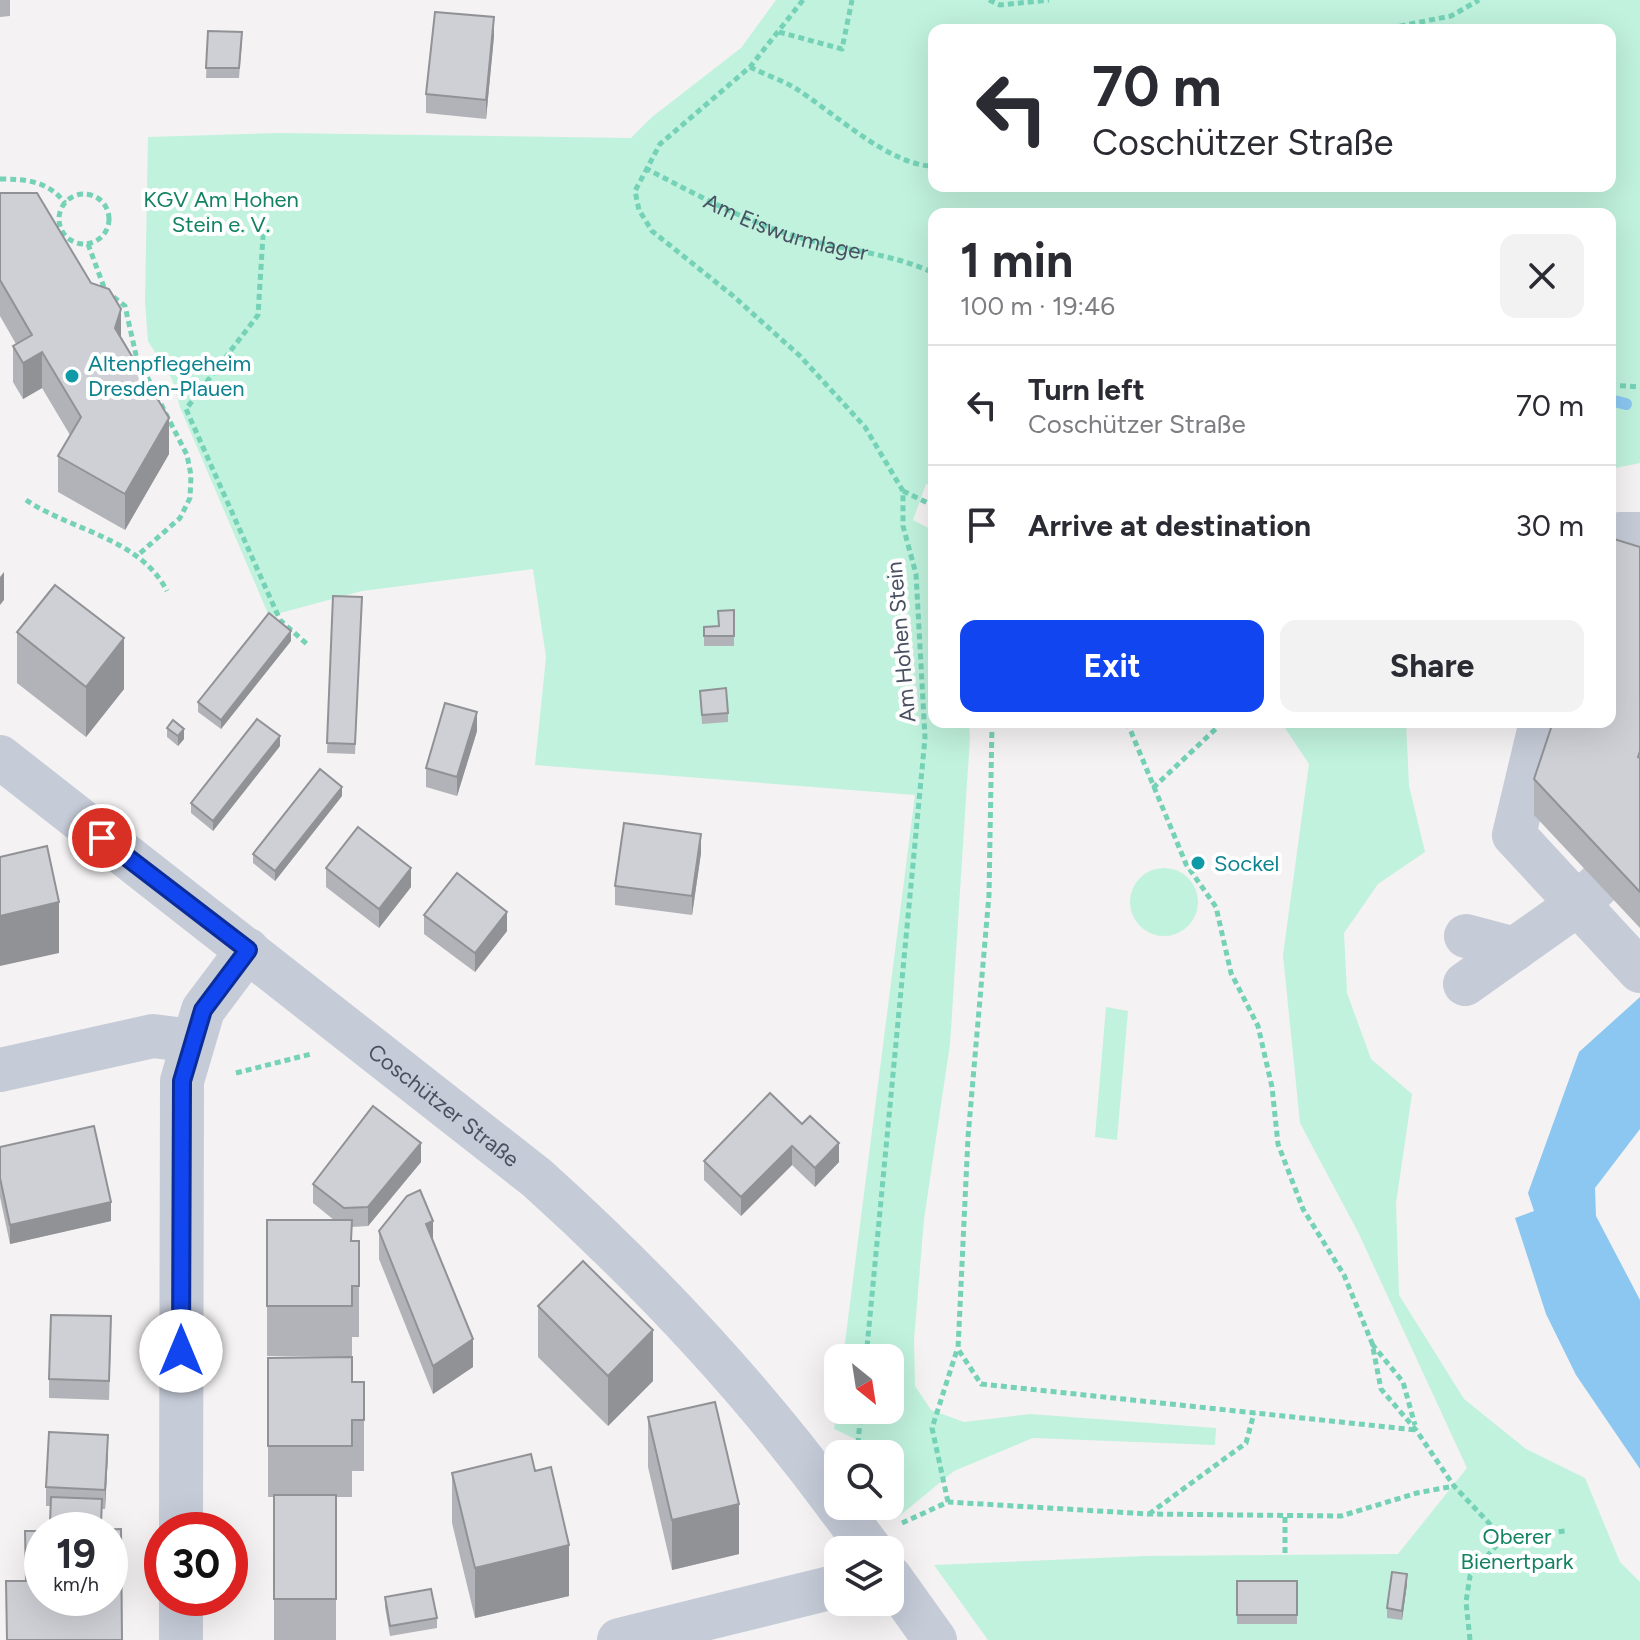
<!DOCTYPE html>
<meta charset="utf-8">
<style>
body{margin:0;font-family:Figtree,sans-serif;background:#f2f2f3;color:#2b2b33;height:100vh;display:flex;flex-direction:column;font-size:30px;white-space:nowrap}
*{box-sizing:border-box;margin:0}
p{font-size:26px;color:#7c7c81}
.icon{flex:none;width:44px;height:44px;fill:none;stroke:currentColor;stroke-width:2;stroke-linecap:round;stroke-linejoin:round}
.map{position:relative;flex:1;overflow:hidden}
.drawer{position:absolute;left:928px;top:208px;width:688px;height:520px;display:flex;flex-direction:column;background:#fff;border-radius:16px;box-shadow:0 8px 32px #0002}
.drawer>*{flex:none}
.top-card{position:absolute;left:928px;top:24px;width:688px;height:168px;border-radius:16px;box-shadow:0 8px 32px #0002;background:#fff;color:#2b2b33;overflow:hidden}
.needle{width:52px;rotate:150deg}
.buttons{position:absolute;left:824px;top:1344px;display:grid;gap:16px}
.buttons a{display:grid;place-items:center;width:80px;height:80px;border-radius:16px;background:#fff;box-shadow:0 8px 32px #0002;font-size:40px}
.speed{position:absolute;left:24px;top:1512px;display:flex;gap:16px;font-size:40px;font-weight:700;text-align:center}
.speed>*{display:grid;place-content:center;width:104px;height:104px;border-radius:50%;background:#fff;box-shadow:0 8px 32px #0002;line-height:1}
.speed small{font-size:20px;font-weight:400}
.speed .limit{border:12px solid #d22;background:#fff;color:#111}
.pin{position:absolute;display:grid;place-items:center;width:68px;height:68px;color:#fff;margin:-34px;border:4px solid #fff;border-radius:50%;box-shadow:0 2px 8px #0007}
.me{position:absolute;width:88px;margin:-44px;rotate:0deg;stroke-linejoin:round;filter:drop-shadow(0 0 6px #0008)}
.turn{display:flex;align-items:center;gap:28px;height:168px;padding:0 32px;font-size:36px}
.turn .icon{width:104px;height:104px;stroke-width:2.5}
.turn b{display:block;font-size:56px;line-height:68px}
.round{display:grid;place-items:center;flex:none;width:84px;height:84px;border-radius:16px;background:#f2f2f3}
.summary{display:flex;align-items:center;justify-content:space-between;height:136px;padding:0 32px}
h1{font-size:48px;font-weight:700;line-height:60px}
.primary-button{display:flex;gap:16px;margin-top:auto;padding:16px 32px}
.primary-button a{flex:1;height:92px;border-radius:16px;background:#1145ef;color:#fff;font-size:32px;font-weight:700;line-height:92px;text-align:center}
.primary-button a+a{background:#f2f2f3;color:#2b2b33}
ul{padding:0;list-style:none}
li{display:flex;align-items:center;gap:24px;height:120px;padding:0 32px;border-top:2px solid #e1e1e2}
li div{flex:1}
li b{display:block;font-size:30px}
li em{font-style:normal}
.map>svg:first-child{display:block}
.green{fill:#c0f2dd;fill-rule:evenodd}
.water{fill:#8bc7f1}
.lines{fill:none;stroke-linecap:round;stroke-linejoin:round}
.stream{stroke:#8bc7f1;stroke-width:12}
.path{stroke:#75d2b7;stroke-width:5;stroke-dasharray:6 4;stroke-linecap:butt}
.minor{stroke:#c5cbd7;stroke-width:44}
.wall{fill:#b1b3b8}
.shaded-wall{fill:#909296}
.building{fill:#ced0d6;stroke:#909296;stroke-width:2}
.route-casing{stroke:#0b2d9b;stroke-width:20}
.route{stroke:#1145ef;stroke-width:14}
.culture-dot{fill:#0f9aa8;stroke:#fff;stroke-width:3}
.labels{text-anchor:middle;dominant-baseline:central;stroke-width:8;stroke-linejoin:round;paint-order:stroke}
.park-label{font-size:22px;fill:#138261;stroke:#fff}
.street-label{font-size:22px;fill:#485061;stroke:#fff}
.culture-label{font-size:22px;fill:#0d838f;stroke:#fff;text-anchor:start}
</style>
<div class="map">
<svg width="1640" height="1640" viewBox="0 0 1640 1640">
<rect width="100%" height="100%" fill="#f4f2f2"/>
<g class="green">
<path d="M776 0H1640V463L1610 469V214H934V487L926 484 913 520 934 531V722H969L970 737 950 1044 924 1219 914 1340 915 1386 931 1410 964 1422 1030 1414 1216 1428 1215 1445 1033 1438 954 1471 898 1517 890 1506V1454H865L866 1444 834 1429 838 1396V1410H890V1358H843L915 795 535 765 546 657 533 569 362 591 269 616 180 407 172 379 148 341 145 302 148 137 278 133 631 138 652 117 741 48ZM934 30H1610V186H934Z"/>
<polygon points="1281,722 1406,722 1409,786 1425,852 1378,884 1344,933 1347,993 1371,1059 1412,1094 1396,1203 1399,1295 1464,1399 1526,1449 1585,1478 1620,1562 1640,1582 1640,1640 988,1640 934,1565 1145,1556 1398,1554 1467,1468 1358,1232 1300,1123 1283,955 1309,764"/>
<circle cx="1164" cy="902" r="34"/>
<polygon points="1106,1007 1128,1011 1117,1140 1095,1137"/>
</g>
<polygon class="water" points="1640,997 1640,1129 1595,1188 1596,1216 1640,1300 1640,1469 1576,1375 1546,1314 1515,1218 1534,1211 1528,1193 1579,1052"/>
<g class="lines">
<polyline class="stream" points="1610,400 1626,404"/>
<g class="path">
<polyline points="803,0 750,67 660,144 635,191 639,210 652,231 732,295 800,356 865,427 903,491 903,526 916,574 925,738 866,1358"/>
<polyline points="989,0 1000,5 1049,0"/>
<polyline points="1380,30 1451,16 1479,0"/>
<polyline points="779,32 842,49 852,0"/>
<path d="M750 67C764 74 781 80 795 88 832 111 891 167 934 166"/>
<path id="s1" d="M645 168C693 193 739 218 791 235 838 250 889 252 934 273"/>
<path d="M0 179C27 179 48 181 65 203"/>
<circle cx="84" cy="219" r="25"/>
<polyline points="265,204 258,315 186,409 280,620 308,645"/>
<polyline points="88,244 105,290 125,306 136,355 187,455 191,475 190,498 180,518 138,555"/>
<polyline points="1610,385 1640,387"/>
<polyline points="903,491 934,506"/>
<path d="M26 500C72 531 140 538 167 591"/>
<polyline points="992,722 989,895 968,1137 958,1349 981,1384 1416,1430"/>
<polyline points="1127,722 1186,864 1216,907 1231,973 1258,1026 1272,1087 1278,1144 1303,1209 1344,1275 1372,1343 1381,1389 1416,1430 1454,1486 1503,1538 1565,1531"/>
<polyline points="1153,788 1223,722"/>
<polyline points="236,1073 311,1054"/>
<polyline points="1372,1344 1403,1382 1415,1425"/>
<polyline points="857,1454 861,1410"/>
<polyline points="948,1502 932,1428 957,1350"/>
<polyline points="1149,1514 1246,1443 1254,1413"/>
<polyline points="1285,1517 1285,1555"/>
<polyline points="902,1523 948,1502 1149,1514 1341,1516 1417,1493 1454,1486"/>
<polyline points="1470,1640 1466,1602 1470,1576 1503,1538"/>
</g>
<g class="minor">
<polyline points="1610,556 1620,534 1640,534"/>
<polyline points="1541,722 1514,835 1640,971"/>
<path id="s2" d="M0 757 537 1178C648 1278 749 1385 838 1506"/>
<polyline points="1466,936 1515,949"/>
<polyline points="1465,984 1578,904 1599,884"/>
<polyline points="0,1070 153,1036 192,1041"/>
<polyline points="838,1506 871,1550"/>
<polyline points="181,1530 182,1081 203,1010 248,950"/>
<polyline points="890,1577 935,1640"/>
<polyline points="181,1640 181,1598"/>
<polyline points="619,1640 838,1586"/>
</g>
</g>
<g class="wall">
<polygon points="0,0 10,0 10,16 0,17"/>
<polygon points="208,31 242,42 239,78 206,78"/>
<polygon points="494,36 486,119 426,113 426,94"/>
<polygon points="0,193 121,339 169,454 125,530 58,492 58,456 70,435 42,388 23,399 13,382 13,346 16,344 0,316"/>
<polygon points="1640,547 1640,928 1534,815 1534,779"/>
<polygon points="333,596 362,597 355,754 327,753"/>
<polygon points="704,627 734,636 734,646 704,646"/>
<polygon points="17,632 124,689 86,737 17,683"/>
<polygon points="291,641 221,729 198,712 198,702"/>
<polygon points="700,691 728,713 728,722 702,724"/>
<polygon points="167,728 184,739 178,746 167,737"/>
<polygon points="477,731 457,796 426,787 426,768"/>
<polygon points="280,746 213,831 191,813 191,803"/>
<polygon points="342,796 275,881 253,863 253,854"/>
<polygon points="701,853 692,915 615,905 615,886"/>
<polygon points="326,868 411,887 379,928 326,887"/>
<polygon points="424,915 507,931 475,972 424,934"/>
<polygon points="770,1093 839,1162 815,1187 792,1165 741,1216 704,1180 704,1161"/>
<polygon points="0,1147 111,1221 10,1244 0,1197"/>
<polygon points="421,1162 368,1226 352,1227 352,1241 359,1241 359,1337 352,1337 352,1357 267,1356 267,1220 334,1220 313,1203 313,1184"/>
<polygon points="379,1231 433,1239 473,1367 433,1394 379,1259"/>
<polygon points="538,1306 653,1381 608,1426 538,1357"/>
<polygon points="111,1335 109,1400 49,1398 49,1379"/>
<polygon points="268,1358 352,1382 364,1382 364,1471 352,1471 352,1497 336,1497 336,1640 274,1640 274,1497 268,1497"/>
<polygon points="648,1417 739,1554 672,1570 648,1467"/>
<polygon points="108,1454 105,1509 102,1509 101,1530 122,1640 6,1640 6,1581 25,1581 50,1530 50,1506 46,1506 46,1487"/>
<polygon points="535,1471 569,1596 475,1618 452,1523 452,1473"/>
<rect x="1237" y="1581" width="60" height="43"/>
<polygon points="1407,1584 1402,1620 1387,1618 1387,1608"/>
<polygon points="385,1597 437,1618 437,1628 390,1636 385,1607"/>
</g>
<g class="shaded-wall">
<polygon points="494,17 494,36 486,119 486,100"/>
<polygon points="121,309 121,345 115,328"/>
<polygon points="42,352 42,388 23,399 23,363"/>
<polygon points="169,418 169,454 125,530 125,494"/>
<polygon points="4,572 4,600 0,605 0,577"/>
<polygon points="291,631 291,641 221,729 221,720"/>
<polygon points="124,638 124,689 86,737 86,687"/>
<polygon points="477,712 477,731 457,796 457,777"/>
<polygon points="184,729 184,739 178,746 178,736"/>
<polygon points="280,736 280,746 213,831 213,821"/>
<polygon points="342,787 342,796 275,881 275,871"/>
<polygon points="701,834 701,853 692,915 692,896"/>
<polygon points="411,868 411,887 379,928 379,909"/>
<polygon points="59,902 59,953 0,966 0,916"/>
<polygon points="507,912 507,931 475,972 475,953"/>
<polygon points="421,1143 421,1162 368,1226 368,1207"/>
<polygon points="839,1143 839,1162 815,1187 815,1168"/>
<polygon points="792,1146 792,1165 741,1216 741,1197"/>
<polygon points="111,1202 111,1221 10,1244 10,1225"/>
<polygon points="433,1221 433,1249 426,1224"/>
<polygon points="653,1330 653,1381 608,1426 608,1376"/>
<polygon points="473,1339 473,1367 433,1394 433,1366"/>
<polygon points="108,1435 108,1454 105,1509 105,1490"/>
<polygon points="739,1504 739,1554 672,1570 672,1520"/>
<polygon points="569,1545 569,1596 475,1618 475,1568"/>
<polygon points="1407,1574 1407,1584 1402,1620 1402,1611"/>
</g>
<g class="building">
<polygon points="435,12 494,17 486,100 426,94"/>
<polygon points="208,31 242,32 239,68 206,68"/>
<polygon points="0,193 37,193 91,283 109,289 121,309 115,328 169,418 125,494 58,456 81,417 42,352 23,363 13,346 32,335 0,280"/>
<polygon points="1614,539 1640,547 1640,751 1638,757 1640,758 1640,892 1534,779 1553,722 1610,722 1610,551"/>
<polygon points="55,585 124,638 86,687 17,632"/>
<polygon points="333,596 362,597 355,744 327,743"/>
<polygon points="734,610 734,636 704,636 704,627 719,626 718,611"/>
<polygon points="269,613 291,631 221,720 198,702"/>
<polygon points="726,688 728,713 702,715 700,691"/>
<polygon points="445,703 477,712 457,777 426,768"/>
<polygon points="257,719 280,736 213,821 191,803"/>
<polygon points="173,720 184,729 178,736 167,728"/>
<polygon points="320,769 342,787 275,871 253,854"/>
<polygon points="624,823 701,834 692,896 615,886"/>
<polygon points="358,827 411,868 379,909 326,868"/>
<polygon points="47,846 59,902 0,916 0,857"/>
<polygon points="457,873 507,912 475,953 424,915"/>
<polygon points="770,1093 802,1124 810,1116 839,1143 815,1168 792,1146 741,1197 704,1161"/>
<polygon points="373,1106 421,1143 368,1207 344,1208 313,1184"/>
<polygon points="94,1126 111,1202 10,1225 0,1178 0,1147"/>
<polygon points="420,1190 433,1221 426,1224 473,1339 433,1366 379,1231 407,1196"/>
<polygon points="267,1220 352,1220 351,1241 359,1241 359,1286 352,1286 352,1306 267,1306"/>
<polygon points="583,1261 653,1330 608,1376 538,1306"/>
<polygon points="51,1315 111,1316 109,1381 49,1379"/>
<polygon points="352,1357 352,1382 364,1382 364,1420 352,1420 352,1446 268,1446 268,1358"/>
<polygon points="715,1402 739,1504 672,1520 648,1417"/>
<polygon points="49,1432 108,1435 105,1490 46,1487"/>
<polygon points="531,1454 535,1471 551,1467 569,1545 475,1568 452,1473"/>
<rect x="274" y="1495" width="62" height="104"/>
<polygon points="51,1497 102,1499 101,1524 50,1523"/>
<polygon points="121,1529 122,1640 7,1640 6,1581 26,1581 25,1531 42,1531 42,1598 110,1598 110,1530 72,1530"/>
<polygon points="1392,1572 1407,1574 1402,1611 1387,1608"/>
<rect x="1237" y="1581" width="60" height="34"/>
<polygon points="431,1589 437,1618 390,1626 385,1597"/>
</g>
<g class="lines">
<defs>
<polyline id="route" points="102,838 248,950 203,1010 182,1081 181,1351"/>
</defs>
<use href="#route" class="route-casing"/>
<use href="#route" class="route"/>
</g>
<g class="culture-dot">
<circle cx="72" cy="376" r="8"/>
<circle cx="1198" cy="863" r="8"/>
</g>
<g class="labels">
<g class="park-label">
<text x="221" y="199">KGV Am Hohen<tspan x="221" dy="25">Stein e. V.</tspan></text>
<text x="1517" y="1536">Oberer<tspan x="1517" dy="25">Bienertpark</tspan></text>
</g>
<g class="street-label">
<text stroke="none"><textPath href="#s1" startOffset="154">Am Eiswurmlager</textPath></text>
<text transform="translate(901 642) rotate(-95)">Am Hohen Stein</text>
<text stroke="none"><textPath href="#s2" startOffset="564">Coschützer Straße</textPath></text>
</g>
<g class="culture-label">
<text x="88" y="363">Altenpflegeheim<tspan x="88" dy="25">Dresden-Plauen</tspan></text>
<text x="1214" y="863">Sockel</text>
</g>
</g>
</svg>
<div class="buttons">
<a><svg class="needle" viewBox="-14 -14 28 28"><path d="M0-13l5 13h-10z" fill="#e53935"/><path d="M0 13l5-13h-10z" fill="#7c7c81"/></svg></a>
<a><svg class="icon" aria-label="search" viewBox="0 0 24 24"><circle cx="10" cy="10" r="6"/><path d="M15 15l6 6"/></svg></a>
<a><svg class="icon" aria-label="layers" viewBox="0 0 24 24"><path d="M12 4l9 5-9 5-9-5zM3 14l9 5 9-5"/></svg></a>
</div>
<div class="speed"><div>19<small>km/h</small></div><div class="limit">30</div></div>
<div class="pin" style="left:102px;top:838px;background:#d93025"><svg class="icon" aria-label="arrive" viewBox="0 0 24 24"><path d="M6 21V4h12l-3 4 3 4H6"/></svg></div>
<svg class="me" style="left:181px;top:1351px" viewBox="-20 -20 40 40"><circle r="19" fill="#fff"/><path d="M0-13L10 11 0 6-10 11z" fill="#1145ef"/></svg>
<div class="top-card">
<div class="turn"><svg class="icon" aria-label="left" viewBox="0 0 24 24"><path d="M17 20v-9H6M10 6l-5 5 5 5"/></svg><div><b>70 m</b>Coschützer Straße</div></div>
</div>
<section class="drawer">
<div class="summary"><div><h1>1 min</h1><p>100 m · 19:46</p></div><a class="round"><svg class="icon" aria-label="close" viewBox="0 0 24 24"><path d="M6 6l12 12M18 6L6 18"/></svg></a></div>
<ul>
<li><svg class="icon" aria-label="left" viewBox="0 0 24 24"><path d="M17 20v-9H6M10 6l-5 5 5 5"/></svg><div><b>Turn left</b><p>Coschützer Straße</p></div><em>70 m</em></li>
<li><svg class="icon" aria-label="arrive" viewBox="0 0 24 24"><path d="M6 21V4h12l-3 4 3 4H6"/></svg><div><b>Arrive at destination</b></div><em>30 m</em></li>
</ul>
<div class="primary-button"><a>Exit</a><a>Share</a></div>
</section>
</div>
